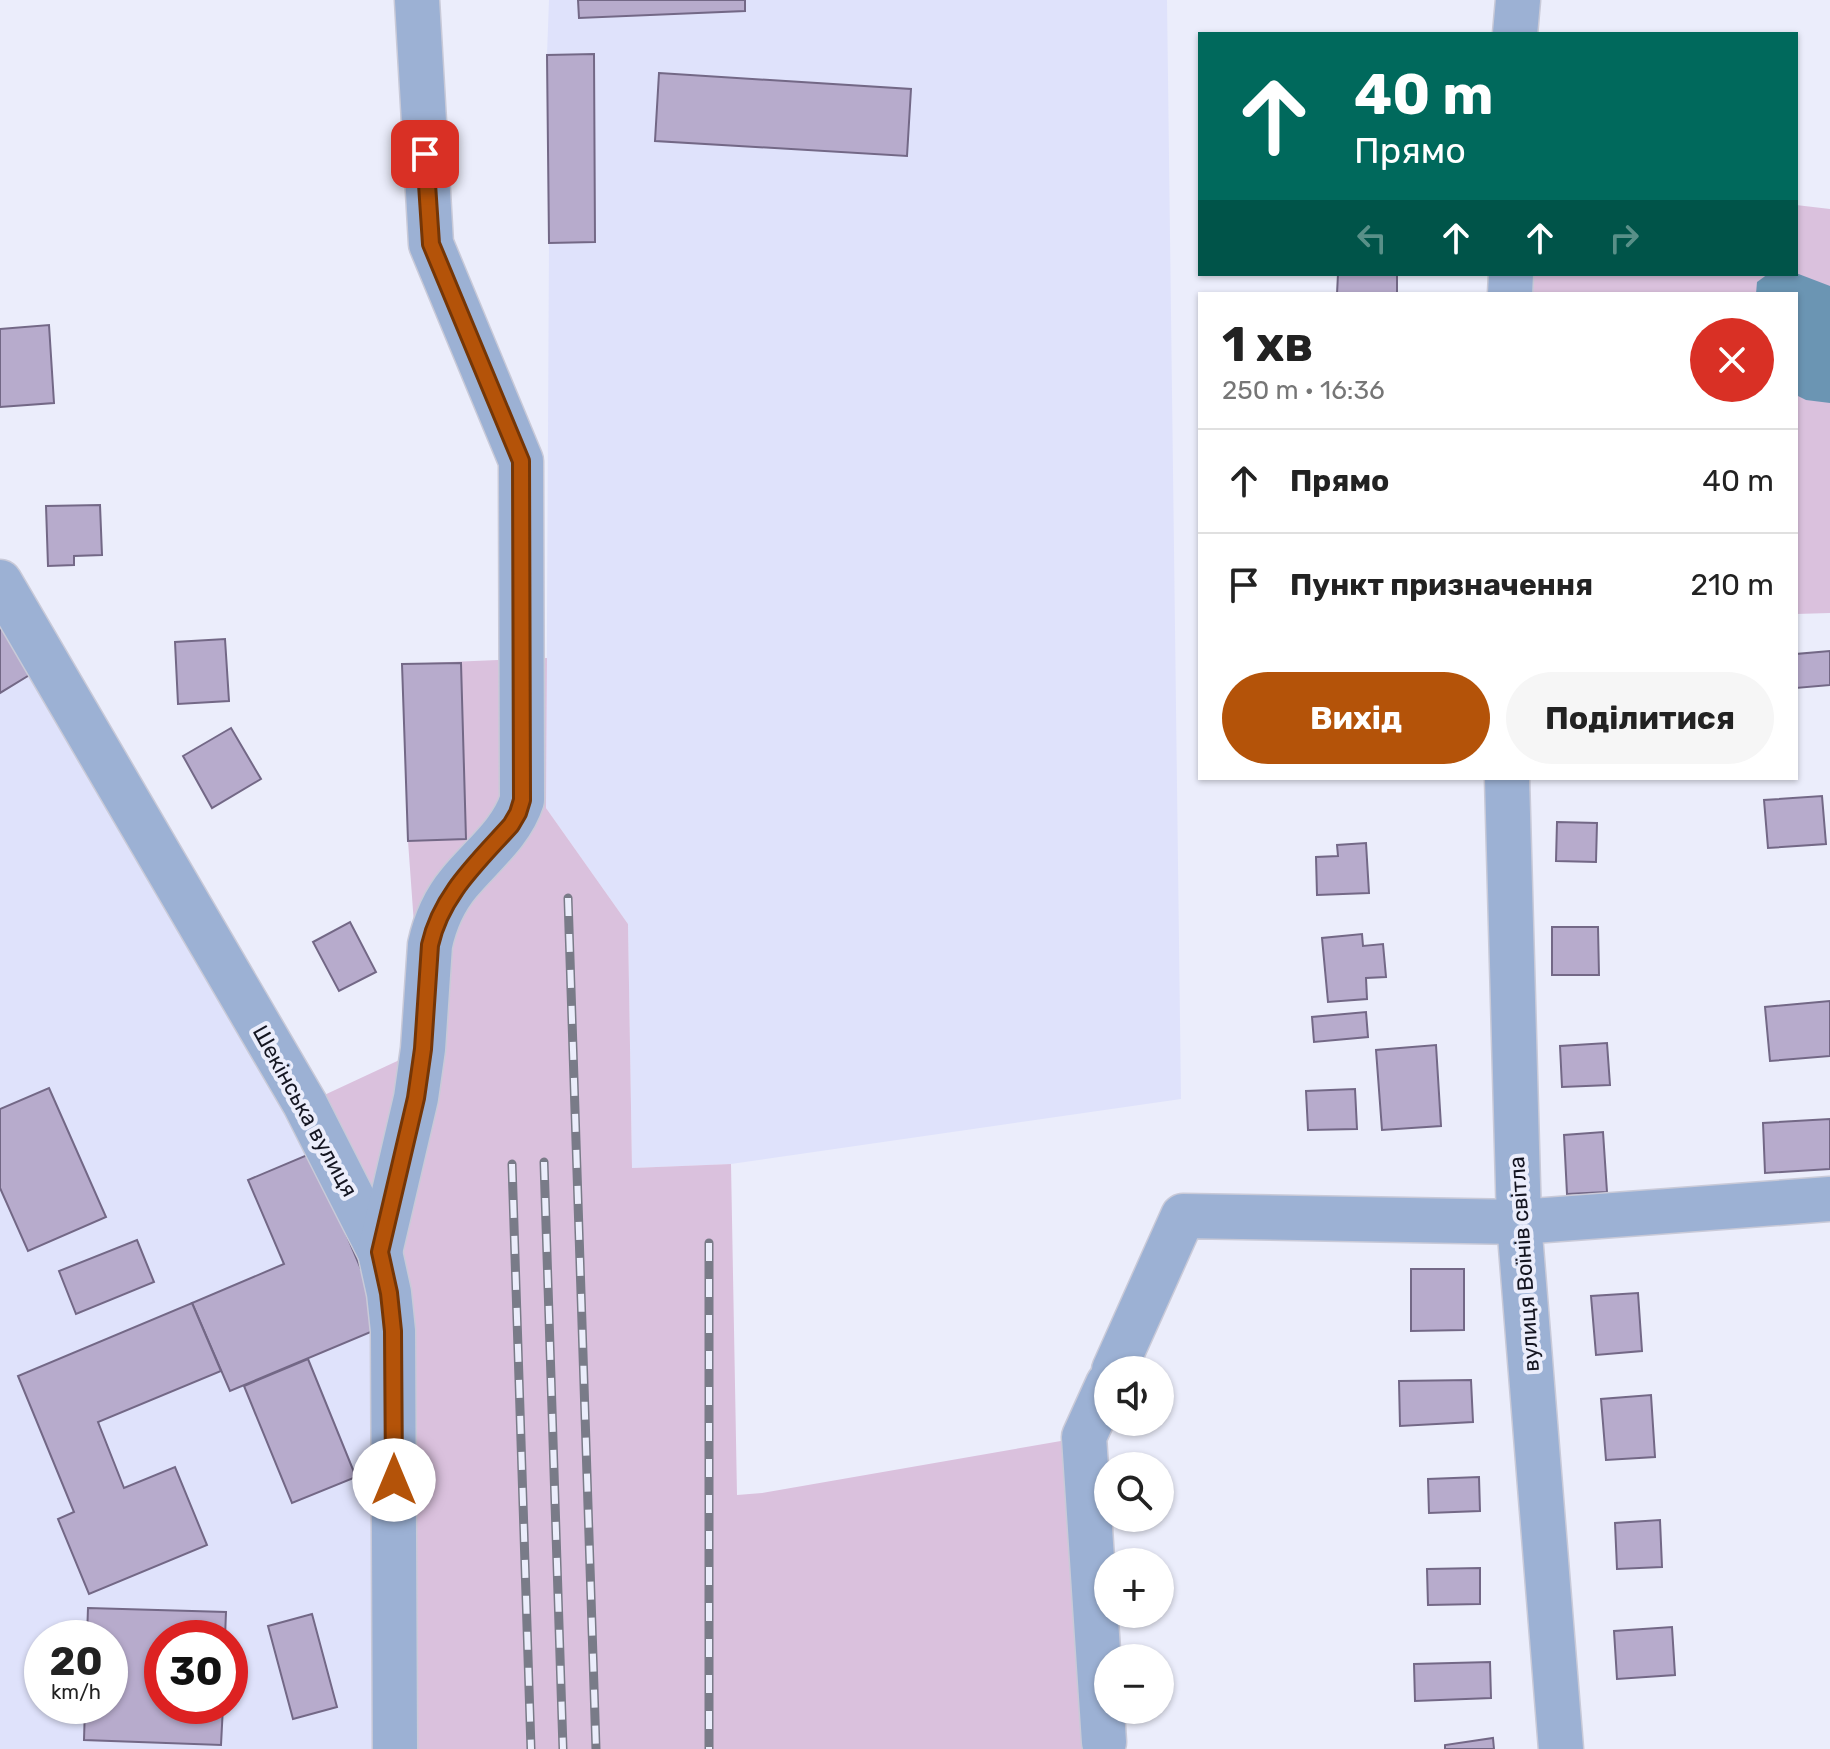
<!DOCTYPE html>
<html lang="uk">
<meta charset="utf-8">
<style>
body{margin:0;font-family:Rubik,sans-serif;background:#f6f6f6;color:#222;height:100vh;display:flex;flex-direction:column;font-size:30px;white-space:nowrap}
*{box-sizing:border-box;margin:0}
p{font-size:26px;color:#767676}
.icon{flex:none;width:44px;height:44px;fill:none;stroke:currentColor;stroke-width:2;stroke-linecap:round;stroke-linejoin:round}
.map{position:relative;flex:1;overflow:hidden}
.drawer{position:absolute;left:1198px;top:292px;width:600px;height:488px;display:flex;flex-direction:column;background:#fff;border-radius:0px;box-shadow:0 2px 6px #0004}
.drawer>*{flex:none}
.top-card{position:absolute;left:1198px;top:32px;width:600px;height:244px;border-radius:0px;box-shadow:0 2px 6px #0004;background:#00695c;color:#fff;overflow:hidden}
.buttons{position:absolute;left:1094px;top:1356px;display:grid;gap:16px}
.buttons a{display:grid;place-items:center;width:80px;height:80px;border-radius:50%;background:#fff;box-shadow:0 2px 6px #0004;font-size:40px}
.speed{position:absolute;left:24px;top:1620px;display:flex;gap:16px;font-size:40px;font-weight:700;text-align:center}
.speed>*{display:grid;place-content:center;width:104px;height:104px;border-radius:50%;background:#fff;box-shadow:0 2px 6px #0004;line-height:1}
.speed small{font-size:20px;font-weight:400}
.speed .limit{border:12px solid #d22;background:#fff;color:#111}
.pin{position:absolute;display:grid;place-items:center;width:68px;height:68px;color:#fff;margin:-34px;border-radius:16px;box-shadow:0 4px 12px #0006}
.me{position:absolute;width:88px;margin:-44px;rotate:0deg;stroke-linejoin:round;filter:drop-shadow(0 0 6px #0008)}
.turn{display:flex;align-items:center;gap:28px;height:168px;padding:0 24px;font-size:36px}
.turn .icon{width:104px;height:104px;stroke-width:2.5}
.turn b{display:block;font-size:56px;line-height:68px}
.lanes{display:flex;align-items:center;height:76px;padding:0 24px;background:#0003;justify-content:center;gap:40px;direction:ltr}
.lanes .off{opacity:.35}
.round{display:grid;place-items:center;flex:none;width:84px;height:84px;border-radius:42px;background:#f6f6f6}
.summary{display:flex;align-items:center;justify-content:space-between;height:136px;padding:0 24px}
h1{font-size:48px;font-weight:700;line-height:60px}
.cta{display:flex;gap:16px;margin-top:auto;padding:16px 24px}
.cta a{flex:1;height:92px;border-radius:48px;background:#b45309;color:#fff;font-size:32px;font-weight:700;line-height:92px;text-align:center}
.cta a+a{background:#f6f6f6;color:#222}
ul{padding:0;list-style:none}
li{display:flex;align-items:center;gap:24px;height:104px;padding:0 24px;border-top:2px solid #e0e0e0}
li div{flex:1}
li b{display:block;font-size:30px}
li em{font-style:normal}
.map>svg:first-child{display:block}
.built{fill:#dfe2fb;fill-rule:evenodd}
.green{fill:#dac1dd}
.water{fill:#6b95b3}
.building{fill:#b7abcc;stroke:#736886;stroke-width:2}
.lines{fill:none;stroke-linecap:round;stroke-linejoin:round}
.minor-casing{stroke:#c9cad8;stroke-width:47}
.minor{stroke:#9cb1d4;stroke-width:44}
.rail-casing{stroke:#797b88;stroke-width:9}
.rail{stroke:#ebedfb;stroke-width:6;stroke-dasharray:18;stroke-linecap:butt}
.route-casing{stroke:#753606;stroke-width:20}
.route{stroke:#b45309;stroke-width:14}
.labels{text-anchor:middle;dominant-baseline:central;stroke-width:8;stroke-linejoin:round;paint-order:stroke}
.street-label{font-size:22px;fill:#141521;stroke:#ebedfb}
</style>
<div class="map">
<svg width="1830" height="1749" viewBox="0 0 1830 1749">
<rect width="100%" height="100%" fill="#ebedfb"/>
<g class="built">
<polygon points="549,0 1167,0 1181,1099 731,1164 632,1168 628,924 546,808 549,243 547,55"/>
<path d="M0 582 380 1252 395 1749H0ZM42 1638H110V1706H42ZM162 1638H230V1706H162Z"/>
</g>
<g class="green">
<polygon points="1796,205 1830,209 1830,613 1796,614 1796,294 1510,294 1511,274 1796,274"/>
<polygon points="547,658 546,808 628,924 632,1168 731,1164 737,1495 762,1493 1084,1437 1104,1749 395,1749 393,1331 305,1104 423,1049 408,841 402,664"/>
</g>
<polygon class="water" points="1796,273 1830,286 1830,403 1806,400 1796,395 1796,294 1756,294 1757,282 1768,274"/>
<g class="building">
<polygon points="578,0 745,0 745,11 579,18"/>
<polygon points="594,54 595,242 549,243 547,55"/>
<polygon points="659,73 911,89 907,156 655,141"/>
<polygon points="1338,274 1397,274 1397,294 1337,294"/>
<polygon points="49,325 54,403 0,407 0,329"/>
<polygon points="100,505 102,555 74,556 74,565 48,566 46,506"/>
<polygon points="0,611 36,671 0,693"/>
<polygon points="225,639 229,701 178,704 175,642"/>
<polygon points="1830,651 1830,685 1796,688 1796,654"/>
<polygon points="461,663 466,839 408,841 402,664"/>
<polygon points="231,728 261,779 212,808 183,756"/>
<polygon points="1822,796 1826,844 1768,848 1764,800"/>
<polygon points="1557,822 1597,823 1596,862 1556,861"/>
<polygon points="1366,843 1369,893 1317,895 1316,857 1338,856 1337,845"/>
<polygon points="350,922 376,972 339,991 313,942"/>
<polygon points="1552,927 1598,927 1599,975 1552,975"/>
<polygon points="1362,934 1363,946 1383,944 1386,977 1366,978 1367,999 1328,1002 1322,938"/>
<polygon points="1830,1001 1830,1056 1770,1061 1765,1007"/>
<polygon points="1366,1012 1368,1037 1314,1042 1312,1017"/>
<polygon points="1607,1043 1610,1085 1562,1087 1560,1046"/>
<polygon points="1436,1045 1441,1126 1382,1130 1376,1050"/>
<polygon points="49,1088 106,1217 28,1251 0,1188 0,1109"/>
<polygon points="1355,1089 1357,1129 1308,1130 1306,1091"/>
<polygon points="1830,1119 1830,1169 1765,1173 1763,1123"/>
<polygon points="1603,1132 1607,1192 1567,1194 1564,1135"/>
<polygon points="312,1153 385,1326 230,1391 192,1303 284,1264 248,1180"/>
<polygon points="137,1240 154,1282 76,1314 59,1271"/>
<polygon points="1411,1269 1464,1269 1464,1330 1411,1331"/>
<polygon points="1638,1293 1642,1351 1596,1355 1591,1296"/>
<polygon points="192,1303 221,1371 98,1422 124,1488 175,1467 207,1545 89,1594 58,1519 74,1512 18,1376"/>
<polygon points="308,1359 356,1477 292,1503 244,1386"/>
<polygon points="1471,1380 1473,1422 1400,1426 1399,1381"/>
<polygon points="1651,1395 1655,1457 1606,1460 1601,1399"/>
<polygon points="1479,1477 1480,1511 1429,1513 1428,1479"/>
<polygon points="1660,1520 1662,1567 1617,1569 1615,1523"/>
<polygon points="1480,1568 1480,1604 1428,1605 1427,1569"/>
<polygon points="88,1608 226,1612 225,1638 162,1638 162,1706 223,1706 221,1745 84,1740 85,1706 110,1706 110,1638 87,1638"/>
<polygon points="312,1614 337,1707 293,1719 268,1626"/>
<polygon points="1672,1627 1675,1675 1617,1679 1614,1631"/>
<polygon points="1490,1662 1491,1698 1415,1701 1414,1664"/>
<polygon points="1493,1738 1494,1749 1445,1749 1445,1745"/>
</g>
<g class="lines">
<defs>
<g id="minor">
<polyline points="1515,34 1518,0"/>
<polyline points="1510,294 1511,274"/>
<polyline points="0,582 305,1104 380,1252 389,1293 393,1331 395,1749"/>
<polyline points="1507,778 1519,1222 1561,1749"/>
<path d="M380 1252 416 1098 423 1049 430 945C435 922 444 901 459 883 481 856 511 834 522 800L521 461 431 244 417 0"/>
<polyline points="1114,1370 1183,1216 1519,1222 1830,1199"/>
<polyline points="1104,1742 1084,1437 1108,1384"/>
</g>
</defs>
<use href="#minor" class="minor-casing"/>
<use href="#minor" class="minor"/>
<defs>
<g id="rail">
<polyline points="568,898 596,1749"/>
<polyline points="544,1162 563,1749"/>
<polyline points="512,1164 531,1749"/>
<polyline points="709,1243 709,1749"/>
</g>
</defs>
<use href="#rail" class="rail-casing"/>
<use href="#rail" class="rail"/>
</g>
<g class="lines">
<defs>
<path id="route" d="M394 1480 393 1331 389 1293 380 1252 416 1098 423 1049 430 945C441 895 478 862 511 825L518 813 522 800 521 461 431 244 425 154"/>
</defs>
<use href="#route" class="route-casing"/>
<use href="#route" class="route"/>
</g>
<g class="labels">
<g class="street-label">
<text transform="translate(305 1111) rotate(61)">Шекінська вулиця</text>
<text transform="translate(1524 1264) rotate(-94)">вулиця Воїнів світла</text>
</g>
</g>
</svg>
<div class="buttons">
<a><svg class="icon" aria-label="sound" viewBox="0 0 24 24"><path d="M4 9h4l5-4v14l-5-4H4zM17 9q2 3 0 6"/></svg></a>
<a><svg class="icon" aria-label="search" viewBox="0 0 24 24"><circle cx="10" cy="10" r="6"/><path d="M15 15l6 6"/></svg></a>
<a>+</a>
<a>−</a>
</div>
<div class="speed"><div>20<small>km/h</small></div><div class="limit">30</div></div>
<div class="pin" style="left:425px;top:154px;background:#d93025"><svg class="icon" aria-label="arrive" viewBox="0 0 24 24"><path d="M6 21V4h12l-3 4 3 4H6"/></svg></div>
<svg class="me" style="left:394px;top:1480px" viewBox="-20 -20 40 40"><circle r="19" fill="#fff"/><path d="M0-13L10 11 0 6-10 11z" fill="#b45309"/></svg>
<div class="top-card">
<div class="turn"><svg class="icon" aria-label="ahead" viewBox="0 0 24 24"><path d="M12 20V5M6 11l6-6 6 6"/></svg><div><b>40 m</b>Прямо</div></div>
<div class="lanes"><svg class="icon off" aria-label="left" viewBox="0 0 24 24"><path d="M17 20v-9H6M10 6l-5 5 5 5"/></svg><svg class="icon" aria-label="ahead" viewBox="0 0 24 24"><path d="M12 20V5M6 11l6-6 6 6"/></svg><svg class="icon" aria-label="ahead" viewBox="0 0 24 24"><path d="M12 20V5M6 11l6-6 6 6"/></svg><svg class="icon off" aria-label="right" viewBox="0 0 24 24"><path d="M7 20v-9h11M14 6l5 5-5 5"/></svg></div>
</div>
<section class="drawer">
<div class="summary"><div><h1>1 хв</h1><p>250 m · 16:36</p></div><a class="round" style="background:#d93025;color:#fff"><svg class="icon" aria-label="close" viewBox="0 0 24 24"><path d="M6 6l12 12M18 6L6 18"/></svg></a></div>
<ul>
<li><svg class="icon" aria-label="ahead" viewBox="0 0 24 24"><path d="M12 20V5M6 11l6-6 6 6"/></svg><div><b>Прямо</b></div><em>40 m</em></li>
<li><svg class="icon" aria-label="arrive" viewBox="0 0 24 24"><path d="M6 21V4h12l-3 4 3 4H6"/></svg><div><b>Пункт призначення</b></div><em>210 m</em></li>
</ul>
<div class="cta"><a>Вихід</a><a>Поділитися</a></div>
</section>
</div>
